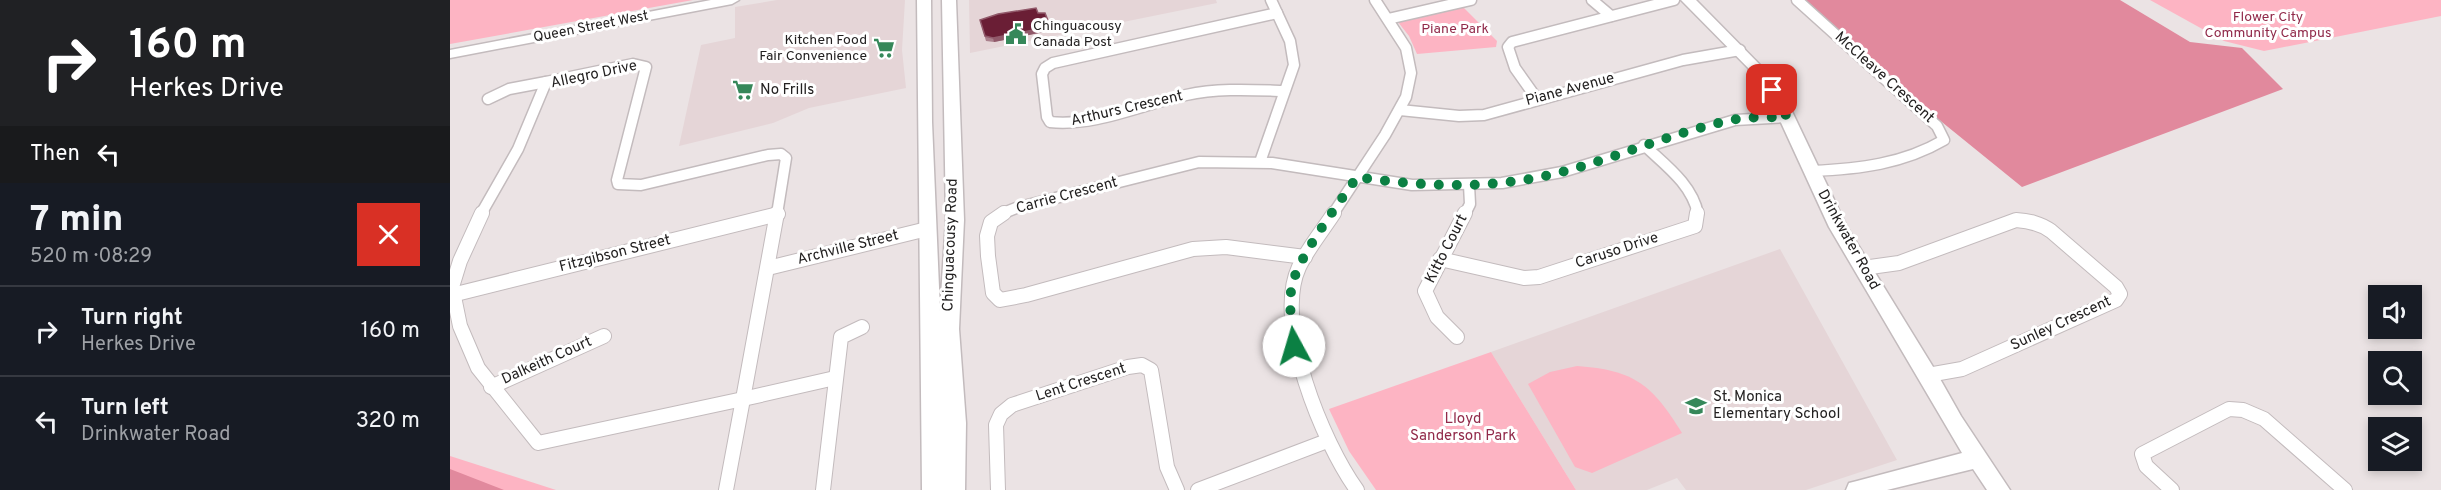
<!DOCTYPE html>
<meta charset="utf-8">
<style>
body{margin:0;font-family:Overpass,sans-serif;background:#20242c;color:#f1f3f6;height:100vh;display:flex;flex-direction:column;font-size:22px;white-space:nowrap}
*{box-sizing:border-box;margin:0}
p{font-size:20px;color:#9ea1a6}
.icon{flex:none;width:33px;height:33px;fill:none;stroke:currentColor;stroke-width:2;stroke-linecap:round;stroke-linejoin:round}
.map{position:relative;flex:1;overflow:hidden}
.panel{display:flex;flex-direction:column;background:#171b24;width:450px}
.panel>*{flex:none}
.guide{background:#202124;color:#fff;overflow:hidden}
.fabs{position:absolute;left:1918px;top:285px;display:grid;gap:12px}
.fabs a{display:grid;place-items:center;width:54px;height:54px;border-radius:0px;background:#171b24;box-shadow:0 3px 9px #0003;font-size:30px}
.pin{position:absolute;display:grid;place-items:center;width:51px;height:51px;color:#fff;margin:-26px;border-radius:12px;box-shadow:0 3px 9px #0006}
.me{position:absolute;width:66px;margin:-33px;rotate:354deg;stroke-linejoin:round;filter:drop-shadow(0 0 4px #0008)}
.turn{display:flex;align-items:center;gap:21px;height:126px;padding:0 30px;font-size:27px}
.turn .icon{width:78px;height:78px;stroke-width:2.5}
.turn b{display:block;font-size:42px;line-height:51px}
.then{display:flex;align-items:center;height:57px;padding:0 30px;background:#0003;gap:12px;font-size:22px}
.round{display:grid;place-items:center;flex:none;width:63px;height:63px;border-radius:0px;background:#20242c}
.summary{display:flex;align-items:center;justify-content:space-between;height:102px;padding:0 30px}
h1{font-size:36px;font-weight:800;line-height:45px}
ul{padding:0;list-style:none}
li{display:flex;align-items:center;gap:18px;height:90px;padding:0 30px;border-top:2px solid #363941}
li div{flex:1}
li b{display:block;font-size:22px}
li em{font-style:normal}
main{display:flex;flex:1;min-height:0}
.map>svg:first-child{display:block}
.built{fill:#e5d5d7}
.green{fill:#fdb4c3}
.forest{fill:#e1899d}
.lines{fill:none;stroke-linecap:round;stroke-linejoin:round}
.street-far1-casing{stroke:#c3bbbd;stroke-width:13}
.street-casing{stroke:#c3bbbd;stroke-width:16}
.secondary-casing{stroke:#c3bbbd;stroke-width:3}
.street-far1{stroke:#fff;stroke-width:10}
.street{stroke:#fff;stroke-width:14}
.secondary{fill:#fff;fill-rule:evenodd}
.wall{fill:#aa808c}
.shaded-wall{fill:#91596a}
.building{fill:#6a1e35;stroke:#91596a;stroke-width:1.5}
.route{stroke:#0b8043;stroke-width:10;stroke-dasharray:0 18}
.labels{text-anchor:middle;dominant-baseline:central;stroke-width:6;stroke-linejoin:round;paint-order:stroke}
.far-park-label{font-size:14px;fill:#912a4a;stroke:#fff}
.far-poi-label{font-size:14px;fill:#232121;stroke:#fff;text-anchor:start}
.far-street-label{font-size:14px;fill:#232121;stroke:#fff}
.street-label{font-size:15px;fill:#232121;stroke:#fff}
.poi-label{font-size:15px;fill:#232121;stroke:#fff;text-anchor:start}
.park-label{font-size:15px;fill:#912a4a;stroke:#fff}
</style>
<main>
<section class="panel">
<div class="guide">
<div class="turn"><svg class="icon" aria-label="right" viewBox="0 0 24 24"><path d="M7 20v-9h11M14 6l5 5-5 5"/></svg><div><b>160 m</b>Herkes Drive</div></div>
<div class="then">Then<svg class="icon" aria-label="left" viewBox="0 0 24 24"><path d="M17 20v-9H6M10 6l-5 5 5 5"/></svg></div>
</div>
<div class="summary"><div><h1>7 min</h1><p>520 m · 08:29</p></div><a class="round" style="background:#d93025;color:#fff"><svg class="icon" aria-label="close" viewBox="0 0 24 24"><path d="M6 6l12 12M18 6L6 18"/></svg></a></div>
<ul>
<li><svg class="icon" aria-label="right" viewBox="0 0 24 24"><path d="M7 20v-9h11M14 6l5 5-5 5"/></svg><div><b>Turn right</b><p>Herkes Drive</p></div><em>160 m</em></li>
<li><svg class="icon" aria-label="left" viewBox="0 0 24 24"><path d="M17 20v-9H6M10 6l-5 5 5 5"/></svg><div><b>Turn left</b><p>Drinkwater Road</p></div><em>320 m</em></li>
</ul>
</section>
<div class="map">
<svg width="1991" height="490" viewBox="0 0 1991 490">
<rect width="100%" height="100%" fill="#ebe3e4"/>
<g class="built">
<polygon points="327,0 455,0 452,50 456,88 359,108 323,123 229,146 251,45 285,38 285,7"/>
<polygon points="519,0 766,0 767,3 520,53"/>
<polygon points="1330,249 1447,460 1356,490 1236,490 1227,478 1197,490 1126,490 1041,352"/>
</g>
<g class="green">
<polygon points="0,0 243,0 0,44"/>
<polygon points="1700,0 1991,0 1991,16 1814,51 1774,41"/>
<polygon points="1012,6 1047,41 1046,47 967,54 959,36 948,22"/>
<polygon points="1041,352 1126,490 926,490 899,451 879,409"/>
<path d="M1127 366C1185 370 1202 385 1232 433L1142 473 1125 467 1078 384 1100 372Z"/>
<polygon points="0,456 106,490 0,490"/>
</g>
<g class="forest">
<polygon points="1351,0 1670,0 1740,42 1792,48 1833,89 1572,187 1482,114"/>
<polygon points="0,469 54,490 0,490"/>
</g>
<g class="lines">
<defs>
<g id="street-far1">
<polyline points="1142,0 1161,16"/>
<path d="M1347 0 1487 126 1494 140C1453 164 1409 169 1362 171"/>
<path d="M827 13 603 63 595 68 592 74 597 117 600 122C645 127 693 104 736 95 769 88 801 90 834 91"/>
<polyline points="938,19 1021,0"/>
<polyline points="38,99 59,89 96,82"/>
<polyline points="1087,99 1065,68 1058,47 1062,42 1224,0"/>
<polyline points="950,110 1009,116 1034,115 1233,60 1290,50"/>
<path d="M1194 145C1215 165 1242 184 1248 214"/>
<polyline points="810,162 844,65 840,41 821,0"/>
<polyline points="31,214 68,149 96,82 183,64 196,67 167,180 168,184 191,185 318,155 331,154 336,158 327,214"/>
<polyline points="551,214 566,208 749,162 822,163 962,185 1052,183 1112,172 1285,120 1337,117"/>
<polyline points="883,214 935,135 956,97 961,73 956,48 925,0"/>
<polyline points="1015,214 1020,204 1019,185"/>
</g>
<g id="street">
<polyline points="32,213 10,261 2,287 10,326 28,368 88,443 293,399"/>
<polyline points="554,213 541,222 537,236 538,256 543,293 550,300 576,295 743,249 776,247 855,257"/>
<path d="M884 213C873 230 858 248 849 267 823 323 873 443 907 490"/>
<polyline points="990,259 1074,278 1089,277 1245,226 1247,213"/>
<polyline points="318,268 477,229"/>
<path d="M1413 268 1449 263 1566 220C1579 221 1590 223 1601 231L1666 287 1670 294 1666 300 1512 369 1478 375"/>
<polyline points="2,295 328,214"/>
<polyline points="1007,337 987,317 975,291 1015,213"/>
<polyline points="41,387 154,336"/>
<polyline points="293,399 327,213"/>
<polyline points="293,399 385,378"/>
<polyline points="276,490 293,399"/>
<polyline points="373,490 391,337 412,327"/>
<polyline points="548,490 546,425 551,414 562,405 678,367 692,365 701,370 717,467 727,490"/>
<polyline points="748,490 877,441"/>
<polyline points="1722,490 1696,466 1692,454 1779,409 1793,410 1814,419 1895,490"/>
</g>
<g id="secondary">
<polygon points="261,0 289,0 282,4 0,58 0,50"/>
<polygon points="467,0 481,0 482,122 490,311 496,220 492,0 506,0 514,220 509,329 516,423 515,490 472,490"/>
<polygon points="1231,0 1246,0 1321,76 1338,103 1397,227 1485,370 1511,416 1560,490 1537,490 1523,469 1437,490 1396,490 1399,483 1407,481 1512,453 1379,227 1322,103 1308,78"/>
</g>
</defs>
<use href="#street-far1" class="street-far1-casing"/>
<use href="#street" class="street-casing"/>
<use href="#secondary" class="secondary-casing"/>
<use href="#street-far1" class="street-far1"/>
<use href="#street" class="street"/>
<use href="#secondary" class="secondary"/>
</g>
<polygon class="wall" points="588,13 599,23 600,27 594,32 544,42 536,41 530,20"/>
<polygon class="shaded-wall" points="599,23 600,27 594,32 544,42 543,38"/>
<polygon class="building" points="586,8 588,13 595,13 599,23 593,28 543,38 535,36 530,20 548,14"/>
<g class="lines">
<path class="route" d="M844 346C842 326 838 305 842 285 849 256 889 203 907 177 976 187 1044 190 1112 172 1169 157 1224 132 1282 120 1300 116 1319 118 1337 117L1322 90"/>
</g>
<defs>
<symbol id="civic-bare" viewBox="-9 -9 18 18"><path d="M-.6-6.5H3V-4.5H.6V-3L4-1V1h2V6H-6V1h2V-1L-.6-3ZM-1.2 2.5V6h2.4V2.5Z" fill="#36885a" stroke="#fff" stroke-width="2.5" paint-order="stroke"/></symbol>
<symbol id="supermarket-bare" viewBox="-9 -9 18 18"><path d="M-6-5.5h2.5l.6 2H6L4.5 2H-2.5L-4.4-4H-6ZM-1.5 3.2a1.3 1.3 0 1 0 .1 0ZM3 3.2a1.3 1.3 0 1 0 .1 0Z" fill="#36885a" stroke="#fff" stroke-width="2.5" paint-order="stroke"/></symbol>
<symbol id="school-bare" viewBox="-9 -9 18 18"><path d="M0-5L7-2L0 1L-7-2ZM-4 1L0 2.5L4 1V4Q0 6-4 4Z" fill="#36885a" stroke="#fff" stroke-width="2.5" paint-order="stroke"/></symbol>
</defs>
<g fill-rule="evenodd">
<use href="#civic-bare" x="551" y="19" width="30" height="30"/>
<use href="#supermarket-bare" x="419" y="33" width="30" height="30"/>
<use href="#supermarket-bare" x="278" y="75" width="30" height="30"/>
<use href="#school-bare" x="1231" y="391" width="30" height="30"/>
</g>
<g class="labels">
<g class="far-park-label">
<text x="1818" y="17">Flower City<tspan x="1818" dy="16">Community Campus</tspan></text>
<text x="1005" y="29">Piane Park</text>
</g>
<g class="far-poi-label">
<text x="583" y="26">Chinguacousy<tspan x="583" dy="16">Canada Post</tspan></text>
<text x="417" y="40" text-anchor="end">Kitchen Food<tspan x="417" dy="16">Fair Convenience</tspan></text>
</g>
<g class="far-street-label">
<text transform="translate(141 27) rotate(-11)">Queen Street West</text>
</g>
<g class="street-label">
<text transform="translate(144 75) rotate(-12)">Allegro Drive</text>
<text transform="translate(1434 78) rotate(42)">McCleave Crescent</text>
<text transform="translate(1120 90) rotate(-15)">Piane Avenue</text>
<text transform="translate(677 109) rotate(-13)">Arthurs Crescent</text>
<text transform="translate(617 196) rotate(-15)">Carrie Crescent</text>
<text transform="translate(1398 240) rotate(61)">Drinkwater Road</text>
<text transform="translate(501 245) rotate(-88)">Chinguacousy Road</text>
<text transform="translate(398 248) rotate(-14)">Archville Street</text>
<text transform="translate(997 249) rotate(-63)">Kitto Court</text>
<text transform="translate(1167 251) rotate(-18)">Caruso Drive</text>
<text transform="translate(165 254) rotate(-14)">Fitzgibson Street</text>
<text transform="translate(1611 324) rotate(-25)">Sunley Crescent</text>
<text transform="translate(97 361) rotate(-24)">Dalkeith Court</text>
<text transform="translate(631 383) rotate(-18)">Lent Crescent</text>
</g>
<g class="poi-label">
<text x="310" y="90">No Frills</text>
<text x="1263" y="397">St. Monica<tspan x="1263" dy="17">Elementary School</tspan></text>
</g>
<g class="park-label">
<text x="1013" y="419">Lloyd<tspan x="1013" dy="17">Sanderson Park</tspan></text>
</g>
</g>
</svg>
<div class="fabs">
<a><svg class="icon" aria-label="sound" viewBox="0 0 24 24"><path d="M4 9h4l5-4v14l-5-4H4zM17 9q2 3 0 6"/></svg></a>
<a><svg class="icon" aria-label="search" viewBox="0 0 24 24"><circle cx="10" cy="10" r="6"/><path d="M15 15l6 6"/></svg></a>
<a><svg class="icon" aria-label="layers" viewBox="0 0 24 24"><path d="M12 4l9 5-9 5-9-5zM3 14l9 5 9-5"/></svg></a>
</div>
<div class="pin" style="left:1322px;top:90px;background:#d93025"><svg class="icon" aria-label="arrive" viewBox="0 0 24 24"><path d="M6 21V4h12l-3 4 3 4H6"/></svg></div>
<svg class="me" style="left:844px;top:346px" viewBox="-20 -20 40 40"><circle r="19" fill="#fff"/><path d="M0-13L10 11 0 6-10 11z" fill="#0b8043"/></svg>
</div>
</main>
